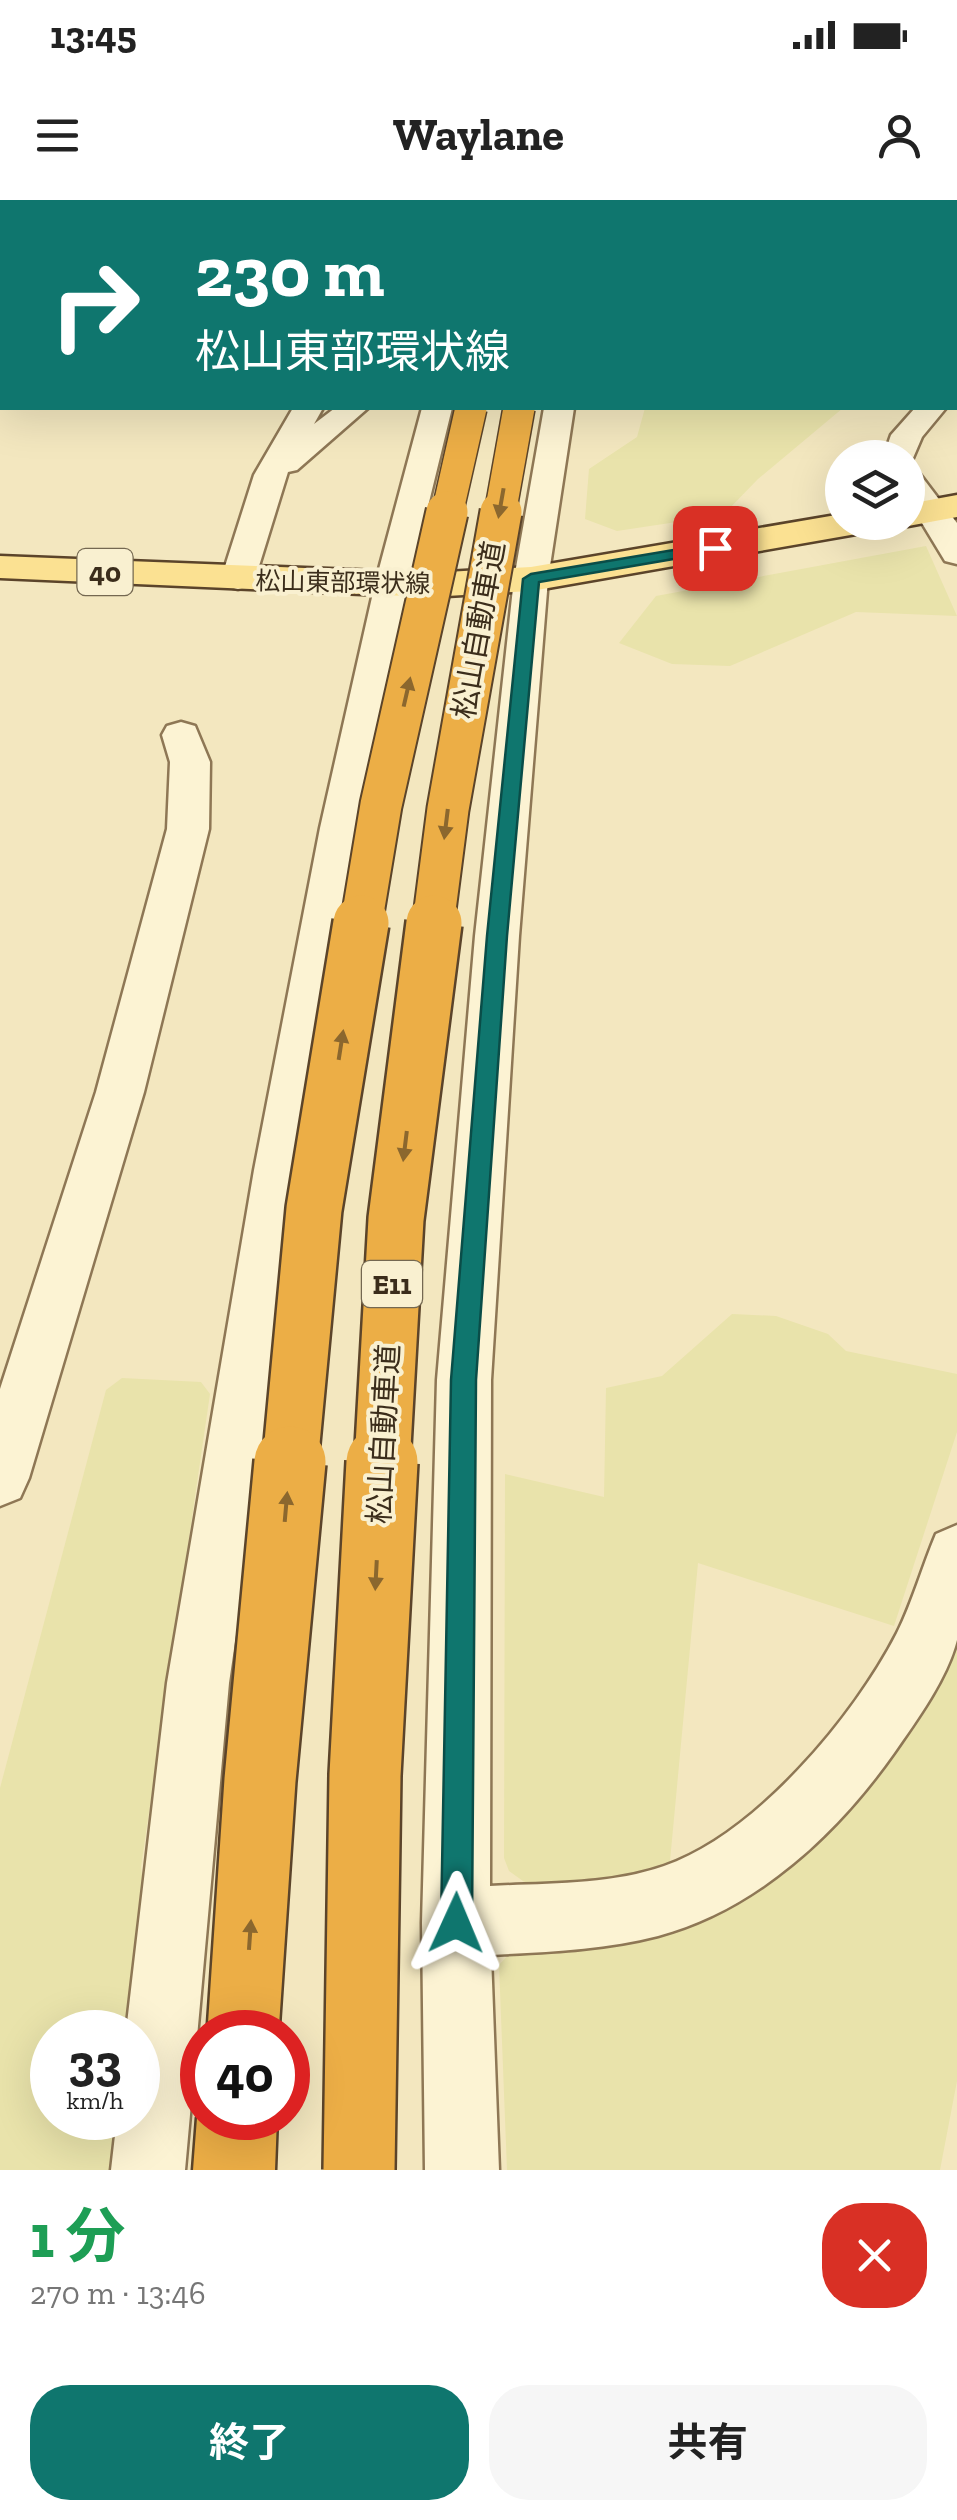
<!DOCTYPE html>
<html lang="ja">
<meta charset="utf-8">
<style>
body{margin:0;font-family:"Zilla Slab","Noto Sans JP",serif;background:#f6f6f6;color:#222;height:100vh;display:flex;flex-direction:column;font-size:38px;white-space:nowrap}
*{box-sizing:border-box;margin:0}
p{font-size:32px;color:#767676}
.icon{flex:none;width:55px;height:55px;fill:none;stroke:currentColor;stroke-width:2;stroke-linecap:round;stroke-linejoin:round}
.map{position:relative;height:1970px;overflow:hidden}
.side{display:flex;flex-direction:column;background:#fff;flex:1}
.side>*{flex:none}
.guide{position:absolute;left:0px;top:0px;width:958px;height:210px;box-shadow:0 10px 40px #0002;background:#0f766e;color:#fff;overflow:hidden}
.controls{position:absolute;left:825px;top:240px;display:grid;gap:20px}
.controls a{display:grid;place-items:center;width:100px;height:100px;border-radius:50%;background:#fff;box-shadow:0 10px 40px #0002;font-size:50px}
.speed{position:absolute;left:30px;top:1810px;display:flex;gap:20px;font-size:50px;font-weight:700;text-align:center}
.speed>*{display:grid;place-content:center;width:130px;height:130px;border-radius:50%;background:#fff;box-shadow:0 10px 40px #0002;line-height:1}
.speed small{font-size:25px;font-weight:400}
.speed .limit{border:15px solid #d22;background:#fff;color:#111}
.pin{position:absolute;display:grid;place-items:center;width:85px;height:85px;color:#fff;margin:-42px;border-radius:20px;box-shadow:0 5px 15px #0006}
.me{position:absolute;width:110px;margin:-55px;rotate:1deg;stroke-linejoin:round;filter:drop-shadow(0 0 8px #0008)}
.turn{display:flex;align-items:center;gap:35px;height:210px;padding:0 30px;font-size:45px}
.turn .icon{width:130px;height:130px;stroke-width:2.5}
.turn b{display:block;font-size:70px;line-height:85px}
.round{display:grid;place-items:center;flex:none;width:105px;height:105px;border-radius:40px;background:#f6f6f6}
.headline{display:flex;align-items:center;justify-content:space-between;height:170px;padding:0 30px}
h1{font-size:60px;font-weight:700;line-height:75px;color:#1e9e55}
.primary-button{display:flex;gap:20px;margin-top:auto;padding:20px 30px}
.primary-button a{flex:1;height:115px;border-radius:40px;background:#0f766e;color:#fff;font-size:40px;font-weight:700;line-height:115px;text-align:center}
.primary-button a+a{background:#f6f6f6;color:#222}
.status{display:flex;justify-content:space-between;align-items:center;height:70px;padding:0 50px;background:#fff;direction:ltr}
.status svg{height:28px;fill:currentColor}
header{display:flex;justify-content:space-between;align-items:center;height:130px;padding:0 30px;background:#fff;font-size:45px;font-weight:700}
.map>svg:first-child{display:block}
.farmland{fill:#e9e3ab}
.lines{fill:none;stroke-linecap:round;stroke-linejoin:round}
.minor-casing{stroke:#8e7755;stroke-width:5}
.major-casing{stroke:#5b442a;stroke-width:5}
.highway-casing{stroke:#5b442a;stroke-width:5}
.minor{fill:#fcf3d3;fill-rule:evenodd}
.major{fill:#fbe192;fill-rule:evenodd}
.highway{fill:#ecae46;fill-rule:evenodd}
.highway-bridge-far3-casing{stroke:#5b442a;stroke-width:34;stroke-linecap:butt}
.highway-bridge-far2-casing{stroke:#5b442a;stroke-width:45;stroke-linecap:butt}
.highway-bridge-far1-casing{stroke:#5b442a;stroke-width:60;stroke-linecap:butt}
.highway-bridge-casing{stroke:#5b442a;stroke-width:76;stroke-linecap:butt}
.highway-bridge-far3{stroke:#ecae46;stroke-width:31}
.highway-bridge-far2{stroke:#ecae46;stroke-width:41}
.highway-bridge-far1{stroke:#ecae46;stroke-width:55}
.highway-bridge{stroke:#ecae46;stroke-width:71}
.oneway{fill:#8b672e}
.route{fill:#0f766e;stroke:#0a4d48;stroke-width:2.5}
.labels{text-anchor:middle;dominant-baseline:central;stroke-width:8;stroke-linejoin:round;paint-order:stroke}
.far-street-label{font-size:25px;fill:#3b2d1b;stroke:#f9f0d0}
.shield{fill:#f9f0d0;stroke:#746851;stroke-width:2.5}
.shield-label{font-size:28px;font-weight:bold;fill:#3b2d1b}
.street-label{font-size:30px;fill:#3b2d1b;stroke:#f9f0d0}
</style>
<div class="status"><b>13:45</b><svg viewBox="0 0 49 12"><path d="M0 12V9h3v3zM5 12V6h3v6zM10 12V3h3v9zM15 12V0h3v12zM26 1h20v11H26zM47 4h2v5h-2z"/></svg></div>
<header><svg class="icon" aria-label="menu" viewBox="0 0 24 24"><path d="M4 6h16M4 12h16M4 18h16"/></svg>Waylane<svg class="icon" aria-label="person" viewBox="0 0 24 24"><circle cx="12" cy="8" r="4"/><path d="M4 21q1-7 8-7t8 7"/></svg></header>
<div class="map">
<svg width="957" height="1970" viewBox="0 0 957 1970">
<rect width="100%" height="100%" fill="#f3e7bf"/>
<g class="farmland">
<polygon points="645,208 843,208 758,279 723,315 617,331 585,319 589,269 637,237"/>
<polygon points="926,346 957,416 856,412 730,466 672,464 619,443 656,396"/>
<polygon points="732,1114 776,1116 828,1134 846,1151 957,1174 957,1232 894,1426 698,1363 670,1661 664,1674 653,1684 530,1686 509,1671 504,1658 505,1274 604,1297 606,1188 662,1176"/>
<polygon points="122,1178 201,1182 210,1194 141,1667 146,1712 135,1832 52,1832 52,1918 127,1918 122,1970 0,1970 0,1588 106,1190"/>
<polygon points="957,1415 957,1881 940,1970 507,1970 499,1765 519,1743 642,1733"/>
</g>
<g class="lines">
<defs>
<g id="minor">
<polygon points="957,169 957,188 955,189 955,170"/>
<polygon points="293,208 323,208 314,224 335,208 368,208 297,270 288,272 255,379 250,386 238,389 226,386 221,379 254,275"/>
<polygon points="422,208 452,208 409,384 362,628 304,970 229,1483 185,1970 111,1970 117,1918 138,1918 138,1832 126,1832 167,1483 254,970 320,628 375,384"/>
<path d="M544 208H574L548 379 519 736 491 1180 490 1686C546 1683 610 1685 664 1666 756 1634 854 1517 897 1433 913 1401 922 1367 936 1334L957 1325C957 1356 957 1412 957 1440 947 1479 917 1520 894 1553 837 1634 756 1710 658 1736 604 1750 547 1752 491 1755L499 1970H425L422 1723 437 1180 475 736 514 379Z"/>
<polygon points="915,208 946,208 922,237 910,265 908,258 883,258 891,235"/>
<polygon points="908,270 919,273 957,323 957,364 945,361 908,300"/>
<polygon points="181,522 195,526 210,562 209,629 144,892 29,1278 20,1298 0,1306 0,1189 96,892 167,629 170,562 162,535 167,526"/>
</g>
<g id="major">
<polygon points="957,295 957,317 908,326 895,322 908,322 908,304"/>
<polygon points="842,314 842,322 880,322 875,330 862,333 531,391 430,397 0,378 0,356 430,373 531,367"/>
</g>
<g id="highway">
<rect x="551" y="0" width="28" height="2"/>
<polygon points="202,1904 202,1918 277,1918 275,1970 193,1970 197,1918"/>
</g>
</defs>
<use href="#minor" class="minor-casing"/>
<use href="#major" class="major-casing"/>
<use href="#highway" class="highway-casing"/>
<use href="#minor" class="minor"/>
<use href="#major" class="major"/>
<use href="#highway" class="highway"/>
<defs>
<g id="highway-bridge-far3">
<polyline points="447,314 471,208"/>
<polyline points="500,314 519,208"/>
</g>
<g id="highway-bridge-far2">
<polyline points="361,725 381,605 447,312"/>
<polyline points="433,725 448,609 501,312"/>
</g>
<g id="highway-bridge-far1">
<polyline points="290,1264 314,1009 361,723"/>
<polyline points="382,1264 396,1019 434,723"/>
</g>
<g id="highway-bridge">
<polyline points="243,1832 260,1580 290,1262"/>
<polyline points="359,1970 365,1575 382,1262"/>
</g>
</defs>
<use href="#highway-bridge-far3" class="highway-bridge-far3-casing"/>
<use href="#highway-bridge-far2" class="highway-bridge-far2-casing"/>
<use href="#highway-bridge-far1" class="highway-bridge-far1-casing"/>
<use href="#highway-bridge" class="highway-bridge-casing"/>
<use href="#highway-bridge-far3" class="highway-bridge-far3"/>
<use href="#highway-bridge-far2" class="highway-bridge-far2"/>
<use href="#highway-bridge-far1" class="highway-bridge-far1"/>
<use href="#highway-bridge" class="highway-bridge"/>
</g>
<defs><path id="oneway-solid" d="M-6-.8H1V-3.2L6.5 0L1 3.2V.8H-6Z" transform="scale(2.5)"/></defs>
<g class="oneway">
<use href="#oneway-solid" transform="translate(501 303) rotate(100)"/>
<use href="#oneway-solid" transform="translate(407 492) rotate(-77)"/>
<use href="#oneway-solid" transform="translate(446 624) rotate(97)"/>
<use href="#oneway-solid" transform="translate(341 845) rotate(-81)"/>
<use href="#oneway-solid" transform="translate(405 946) rotate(97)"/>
<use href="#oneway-solid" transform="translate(286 1307) rotate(-85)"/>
<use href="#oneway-solid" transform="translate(376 1375) rotate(93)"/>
<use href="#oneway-solid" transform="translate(250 1735) rotate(-86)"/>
</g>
<polygon class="route" points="715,343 723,348 720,351 539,382 507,736 476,1180 472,1723 467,1734 456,1739 445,1734 441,1723 451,1180 487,736 523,379 531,374"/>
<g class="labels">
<g class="far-street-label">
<text transform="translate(343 382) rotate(1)">松山東部環状線</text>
</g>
<g class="shield">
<rect x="77.5" y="349" width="55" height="46" rx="8"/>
<rect x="362" y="1061" width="60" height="46" rx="8"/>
</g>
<g class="shield-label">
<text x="105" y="372">40</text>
<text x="392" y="1084">E11</text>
</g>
<g class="street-label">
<text transform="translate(479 430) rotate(-80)">松山自動車道</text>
<text transform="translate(384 1234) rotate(-87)">松山自動車道</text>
</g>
</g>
</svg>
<div class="controls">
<a><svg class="icon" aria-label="layers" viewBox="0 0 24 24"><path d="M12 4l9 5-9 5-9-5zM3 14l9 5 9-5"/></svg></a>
</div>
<div class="speed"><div>33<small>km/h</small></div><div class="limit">40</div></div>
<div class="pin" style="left:715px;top:348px;background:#d93025"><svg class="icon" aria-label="arrive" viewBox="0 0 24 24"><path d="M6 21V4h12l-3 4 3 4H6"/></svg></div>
<svg class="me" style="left:456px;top:1723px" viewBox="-20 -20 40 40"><path d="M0-17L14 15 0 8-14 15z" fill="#0f766e" stroke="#fff" stroke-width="4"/></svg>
<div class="guide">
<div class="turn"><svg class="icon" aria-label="right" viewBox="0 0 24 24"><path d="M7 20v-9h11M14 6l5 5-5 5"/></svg><div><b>230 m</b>松山東部環状線</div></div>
</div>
</div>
<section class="side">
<div class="headline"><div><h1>1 分</h1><p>270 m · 13:46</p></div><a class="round" style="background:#d93025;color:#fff"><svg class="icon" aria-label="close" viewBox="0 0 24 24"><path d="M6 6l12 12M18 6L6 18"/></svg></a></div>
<div class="primary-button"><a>終了</a><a>共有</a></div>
</section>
